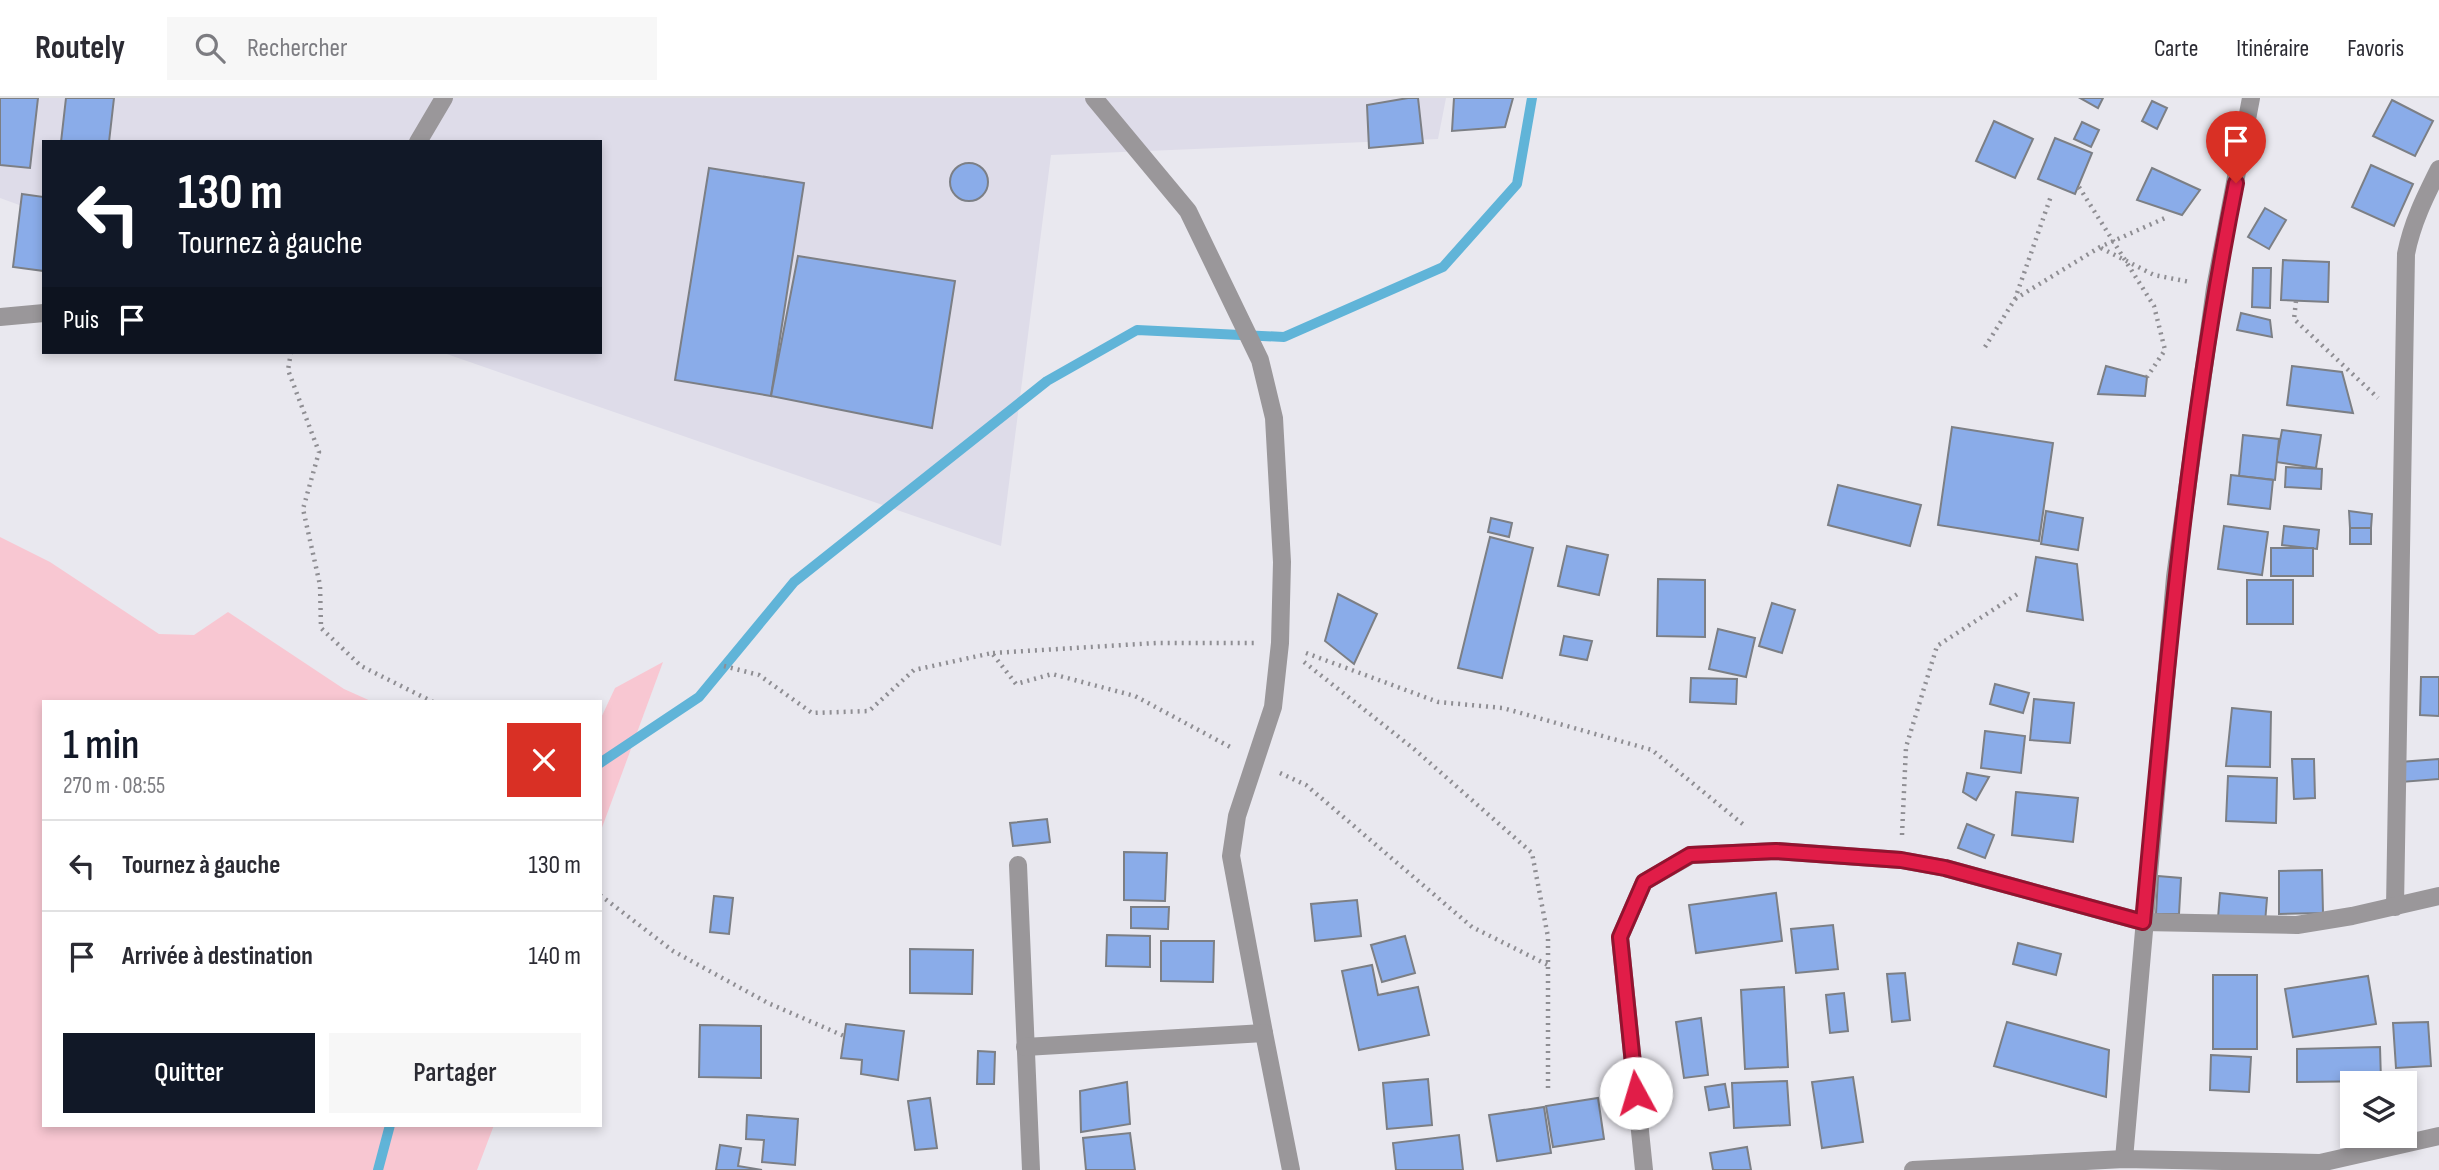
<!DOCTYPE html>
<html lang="fr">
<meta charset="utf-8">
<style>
body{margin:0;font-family:"Sofia Sans Condensed",sans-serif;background:#f7f7f7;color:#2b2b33;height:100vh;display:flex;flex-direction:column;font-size:26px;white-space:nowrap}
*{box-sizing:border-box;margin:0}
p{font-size:23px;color:#7c7c81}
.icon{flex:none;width:38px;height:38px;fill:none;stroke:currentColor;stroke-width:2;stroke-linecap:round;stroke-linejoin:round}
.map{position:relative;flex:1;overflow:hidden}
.drawer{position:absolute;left:42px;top:602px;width:560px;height:427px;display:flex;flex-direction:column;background:#fff;border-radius:0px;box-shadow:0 4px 10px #0003}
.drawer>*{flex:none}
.banner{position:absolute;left:42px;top:42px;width:560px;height:214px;border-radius:0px;box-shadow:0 4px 10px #0003;background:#111827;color:#fff;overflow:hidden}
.tools{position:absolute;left:2340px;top:973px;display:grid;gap:14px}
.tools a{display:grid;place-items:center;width:77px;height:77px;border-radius:0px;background:#fff;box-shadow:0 4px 10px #0003;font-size:35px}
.pin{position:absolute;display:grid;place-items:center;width:60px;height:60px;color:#fff;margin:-72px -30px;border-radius:50% 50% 50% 0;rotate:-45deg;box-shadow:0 0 7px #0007}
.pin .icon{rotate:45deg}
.me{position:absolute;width:77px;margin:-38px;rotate:354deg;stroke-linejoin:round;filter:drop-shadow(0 0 5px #0008)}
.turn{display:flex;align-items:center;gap:24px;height:147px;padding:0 21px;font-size:32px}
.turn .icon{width:91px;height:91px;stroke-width:2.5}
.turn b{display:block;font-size:49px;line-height:60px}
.then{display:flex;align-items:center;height:66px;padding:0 21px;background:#0003;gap:14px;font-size:26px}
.round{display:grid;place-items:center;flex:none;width:74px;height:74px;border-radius:0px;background:#f7f7f7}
.summary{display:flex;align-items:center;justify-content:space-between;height:119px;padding:0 21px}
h1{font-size:42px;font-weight:600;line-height:52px;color:#111827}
.cta{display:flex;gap:14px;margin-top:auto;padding:14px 21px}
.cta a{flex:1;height:80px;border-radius:0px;background:#111827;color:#fff;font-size:28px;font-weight:600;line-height:80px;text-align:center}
.cta a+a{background:#f7f7f7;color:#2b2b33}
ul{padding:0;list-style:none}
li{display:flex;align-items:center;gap:21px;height:91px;padding:0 21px;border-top:2px solid #e1e1e2}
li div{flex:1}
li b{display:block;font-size:26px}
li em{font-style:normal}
header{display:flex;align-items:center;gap:42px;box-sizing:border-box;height:98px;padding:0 35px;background:#fff;border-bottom:2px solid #e1e1e2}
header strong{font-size:33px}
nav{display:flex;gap:38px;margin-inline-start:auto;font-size:24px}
.search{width:490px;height:63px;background:#f7f7f7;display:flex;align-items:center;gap:18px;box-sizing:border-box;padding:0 24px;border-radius:0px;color:#7c7c81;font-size:26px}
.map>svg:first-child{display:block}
.built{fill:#dedce9}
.green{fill:#f8c7d2}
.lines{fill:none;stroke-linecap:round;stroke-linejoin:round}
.stream{stroke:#60b4d8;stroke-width:10}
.building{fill:#8aace9;stroke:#7c7f85;stroke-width:2}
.path{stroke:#8f8e93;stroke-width:4.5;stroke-dasharray:2 5;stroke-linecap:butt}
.street{stroke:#9a979a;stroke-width:18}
.route-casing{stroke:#92132f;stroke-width:18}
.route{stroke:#e11d48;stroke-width:12}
</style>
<header>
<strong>Routely</strong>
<div class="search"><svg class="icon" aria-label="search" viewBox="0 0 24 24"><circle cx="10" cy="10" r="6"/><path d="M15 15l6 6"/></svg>Rechercher</div>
<nav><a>Carte</a><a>Itinéraire</a><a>Favoris</a></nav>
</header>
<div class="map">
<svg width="2439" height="1072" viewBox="0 0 2439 1072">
<rect width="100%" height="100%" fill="#e9e8ef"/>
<polygon class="built" points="0,0 1446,0 1438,41 1051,57 1001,448 441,254 600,254 600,44 44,44 44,116 0,100"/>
<g class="green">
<polygon points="0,439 50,464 159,536 194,537 228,514 344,591 373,604 44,604 44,1027 494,1027 477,1072 0,1072"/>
<polygon points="663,564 600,735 600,622 615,590"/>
</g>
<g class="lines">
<g class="stream">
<polyline points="600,665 699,599 794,484 1047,283 1137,232 1284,239 1443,169 1517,86 1532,0"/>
<polyline points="378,1072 390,1027"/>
</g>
</g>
<g class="building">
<polygon points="0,0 38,0 30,70 0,67"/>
<polygon points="66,0 114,0 109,44 61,44"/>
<polygon points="1408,0 1418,0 1423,45 1369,50 1367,7"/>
<polygon points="1454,0 1513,0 1505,29 1452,33"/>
<polygon points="2080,0 2103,0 2098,10"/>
<polygon points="2392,2 2433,23 2415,58 2373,38"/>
<polygon points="2152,3 2167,10 2157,31 2142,23"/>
<polygon points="1994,23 2033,41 2015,80 1976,63"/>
<polygon points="2082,24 2099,32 2091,49 2074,41"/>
<polygon points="2055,40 2092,55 2075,96 2038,81"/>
<circle cx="969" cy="84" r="19"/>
<polygon points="2371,67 2413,86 2394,128 2352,109"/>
<polygon points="709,70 804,85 771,298 675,282"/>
<polygon points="2152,70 2200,92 2182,117 2137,102"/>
<polygon points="22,96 44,99 44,173 13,169"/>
<polygon points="2265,110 2286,122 2269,151 2248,139"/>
<polygon points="798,158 955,183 932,330 771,298"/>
<polygon points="2283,162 2329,164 2328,204 2281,202"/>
<polygon points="2253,170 2271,170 2270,210 2252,209"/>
<polygon points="2241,215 2270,222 2272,239 2237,232"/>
<polygon points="2106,268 2147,279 2145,298 2098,296"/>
<polygon points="2292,268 2342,274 2353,315 2287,307"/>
<polygon points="1952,329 2053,345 2039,443 1938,427"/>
<polygon points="2282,332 2321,337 2316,370 2276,364"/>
<polygon points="2243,337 2279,341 2275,382 2239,378"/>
<polygon points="2286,369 2322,371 2321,391 2285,389"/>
<polygon points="2231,377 2273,382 2270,411 2228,406"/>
<polygon points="1838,387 1921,407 1910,448 1828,427"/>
<polygon points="2046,413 2083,420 2078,452 2041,446"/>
<polygon points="2349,413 2372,416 2371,430 2350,430"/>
<polygon points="1491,420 1512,425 1509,439 1488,434"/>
<polygon points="2224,428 2268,434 2262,477 2218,471"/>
<polygon points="2284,428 2319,432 2317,451 2282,447"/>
<rect x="2350" y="430" width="21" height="16"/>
<polygon points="1490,439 1533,450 1502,580 1458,570"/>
<polygon points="1567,448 1608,457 1599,497 1558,488"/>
<rect x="2271" y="450" width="42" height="28"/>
<polygon points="2036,459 2077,466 2083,522 2027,513"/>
<polygon points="1658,481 1705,482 1705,539 1657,538"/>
<rect x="2247" y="482" width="46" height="44"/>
<polygon points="1338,496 1377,516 1354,566 1325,543"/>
<polygon points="1772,505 1795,512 1782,555 1759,548"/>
<polygon points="1718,531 1755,540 1746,579 1709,571"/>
<polygon points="1564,538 1592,543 1587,562 1560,557"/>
<polygon points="2421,579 2439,579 2439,618 2420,617"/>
<polygon points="1691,580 1737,581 1736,606 1690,604"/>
<polygon points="1995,586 2029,595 2023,615 1990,606"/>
<polygon points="2034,601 2074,605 2070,645 2030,642"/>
<polygon points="2232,610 2271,614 2270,669 2226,668"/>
<polygon points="1985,633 2025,638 2021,675 1981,670"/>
<polygon points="2292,661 2314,661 2315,700 2294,701"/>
<polygon points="2439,661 2439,681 2401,684 2400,664"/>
<polygon points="1967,675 1989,679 1976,702 1963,694"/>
<polygon points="2228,678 2277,680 2276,725 2226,723"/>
<polygon points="2016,694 2078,700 2073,744 2012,737"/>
<polygon points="1047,721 1050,744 1013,748 1010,725"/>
<polygon points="1967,726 1994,737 1985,760 1958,750"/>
<polygon points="1124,754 1167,755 1165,803 1124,802"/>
<polygon points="2322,772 2323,815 2279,816 2279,773"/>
<polygon points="2158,778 2181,780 2179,816 2156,816"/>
<polygon points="1776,795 1782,843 1696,855 1689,807"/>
<polygon points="2220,795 2267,800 2265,825 2218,820"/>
<polygon points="714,798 733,800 729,836 710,834"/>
<polygon points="1357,802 1361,838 1315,843 1311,806"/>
<polygon points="1131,809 1169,809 1168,831 1131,830"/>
<polygon points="1833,827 1838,871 1796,875 1791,831"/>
<polygon points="1107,837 1150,838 1150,869 1106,868"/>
<polygon points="1405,838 1415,875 1382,884 1371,847"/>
<polygon points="1161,843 1214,843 1213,884 1161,883"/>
<polygon points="2018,845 2061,856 2056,877 2013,866"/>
<polygon points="910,851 973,852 972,896 910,895"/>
<polygon points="1372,867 1378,897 1418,889 1429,937 1359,952 1342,873"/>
<polygon points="1905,875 1910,922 1892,924 1887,876"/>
<rect x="2213" y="877" width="44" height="74"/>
<polygon points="2368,878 2376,926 2293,939 2285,891"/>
<polygon points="1784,889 1788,969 1745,971 1741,892"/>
<polygon points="1844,895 1848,933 1830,935 1826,897"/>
<polygon points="1701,920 1708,977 1684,980 1676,924"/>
<polygon points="2007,924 2109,952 2106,999 1994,968"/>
<polygon points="2428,924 2431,968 2396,970 2393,925"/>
<polygon points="846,926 904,933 898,982 861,976 862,962 841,960"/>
<polygon points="700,927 761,928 761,980 699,979"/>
<polygon points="2380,949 2381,983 2297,984 2297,951"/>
<polygon points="978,953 995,954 994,986 977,986"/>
<polygon points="2211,957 2251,959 2249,994 2210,992"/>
<polygon points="1853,979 1863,1044 1822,1050 1812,984"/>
<polygon points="1428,981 1432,1027 1387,1031 1383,985"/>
<polygon points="1787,983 1790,1027 1734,1030 1732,985"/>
<polygon points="1127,984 1130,1026 1081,1034 1080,993"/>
<polygon points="1725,986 1729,1009 1709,1012 1705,989"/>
<polygon points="930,1000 937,1050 915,1052 908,1003"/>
<polygon points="1598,1000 1604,1041 1553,1049 1546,1008"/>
<polygon points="1544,1009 1551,1055 1497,1063 1489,1017"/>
<polygon points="747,1017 798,1021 795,1067 762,1064 764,1042 746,1041"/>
<polygon points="1130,1035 1135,1072 1086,1072 1083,1040"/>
<polygon points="1459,1037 1463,1072 1396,1072 1393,1045"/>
<polygon points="720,1047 741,1050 738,1068 762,1072 716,1072"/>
<polygon points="1747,1049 1751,1072 1713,1072 1710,1055"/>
</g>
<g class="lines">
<g class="path">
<polyline points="2079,89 2154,208 2165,252 2147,279"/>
<polyline points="2101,150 2154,177 2190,184"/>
<polyline points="2015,201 2100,149 2165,120"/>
<polyline points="2296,203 2294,221 2378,300"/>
<polyline points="1985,249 2015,201 2051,98"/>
<polyline points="291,254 288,272 319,354 303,411 320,487 321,530 361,568 433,604"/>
<polyline points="993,555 1156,545 1254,545"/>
<polyline points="1306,555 1438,604 1503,610 1652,652 1745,728"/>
<polyline points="1304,564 1414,651 1532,755 1548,839 1548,991"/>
<polyline points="724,568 759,577 812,615 869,613 914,572 992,555 1016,586 1052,576 1135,598 1232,650"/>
<polyline points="1280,675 1306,687 1472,829 1548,867"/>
<polyline points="1902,737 1906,649 1937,548 2019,495"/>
<polyline points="600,797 673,853 768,905 844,938"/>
</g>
<g class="street">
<polyline points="1094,0 1188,113 1260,262 1274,320 1282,464 1280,545 1273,609 1237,718 1231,758 1264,935"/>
<polyline points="418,44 444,0"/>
<polyline points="0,219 44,215"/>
<polyline points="1018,767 1031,1072"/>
<path d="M2395 809 2406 156C2412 125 2425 99 2439 71"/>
<polyline points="1025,949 1264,935 1291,1072"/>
<polyline points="2124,1061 2175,479 2215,190 2251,0"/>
<polyline points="1644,1072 1620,839 1644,784 1691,757 1776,753 1901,762 1945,770 2143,824 2297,827 2352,818 2439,798"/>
<polyline points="1913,1072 2124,1061 2320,1065 2439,1038"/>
</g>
</g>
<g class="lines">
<defs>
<path id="route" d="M1636 995 1620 839 1644 784 1690 757 1776 753 1901 762 1945 770 2143 824C2166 576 2187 329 2236 85"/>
</defs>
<use href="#route" class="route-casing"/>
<use href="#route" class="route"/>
</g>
</svg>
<div class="tools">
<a><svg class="icon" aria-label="layers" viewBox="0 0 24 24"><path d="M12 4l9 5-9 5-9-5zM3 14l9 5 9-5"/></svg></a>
</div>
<div class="pin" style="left:2236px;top:85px;background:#d93025"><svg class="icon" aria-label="arrive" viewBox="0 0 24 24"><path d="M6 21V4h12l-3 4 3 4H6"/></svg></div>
<svg class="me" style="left:1636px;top:995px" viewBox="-20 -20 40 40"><circle r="19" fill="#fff"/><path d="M0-13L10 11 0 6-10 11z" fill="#e11d48"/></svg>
<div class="banner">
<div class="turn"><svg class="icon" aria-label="left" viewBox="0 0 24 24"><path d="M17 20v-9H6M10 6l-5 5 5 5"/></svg><div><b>130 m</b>Tournez à gauche</div></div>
<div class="then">Puis<svg class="icon" aria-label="arrive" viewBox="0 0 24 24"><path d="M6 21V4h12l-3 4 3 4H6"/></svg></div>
</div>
<section class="drawer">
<div class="summary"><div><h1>1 min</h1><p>270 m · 08:55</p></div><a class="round" style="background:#d93025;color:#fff"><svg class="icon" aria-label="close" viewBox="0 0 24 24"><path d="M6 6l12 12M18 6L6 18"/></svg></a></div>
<ul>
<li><svg class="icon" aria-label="left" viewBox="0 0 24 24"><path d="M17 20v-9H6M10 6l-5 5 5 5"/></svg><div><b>Tournez à gauche</b></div><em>130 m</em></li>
<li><svg class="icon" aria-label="arrive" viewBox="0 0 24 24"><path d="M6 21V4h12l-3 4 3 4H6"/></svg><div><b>Arrivée à destination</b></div><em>140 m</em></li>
</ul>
<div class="cta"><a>Quitter</a><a>Partager</a></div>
</section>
</div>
